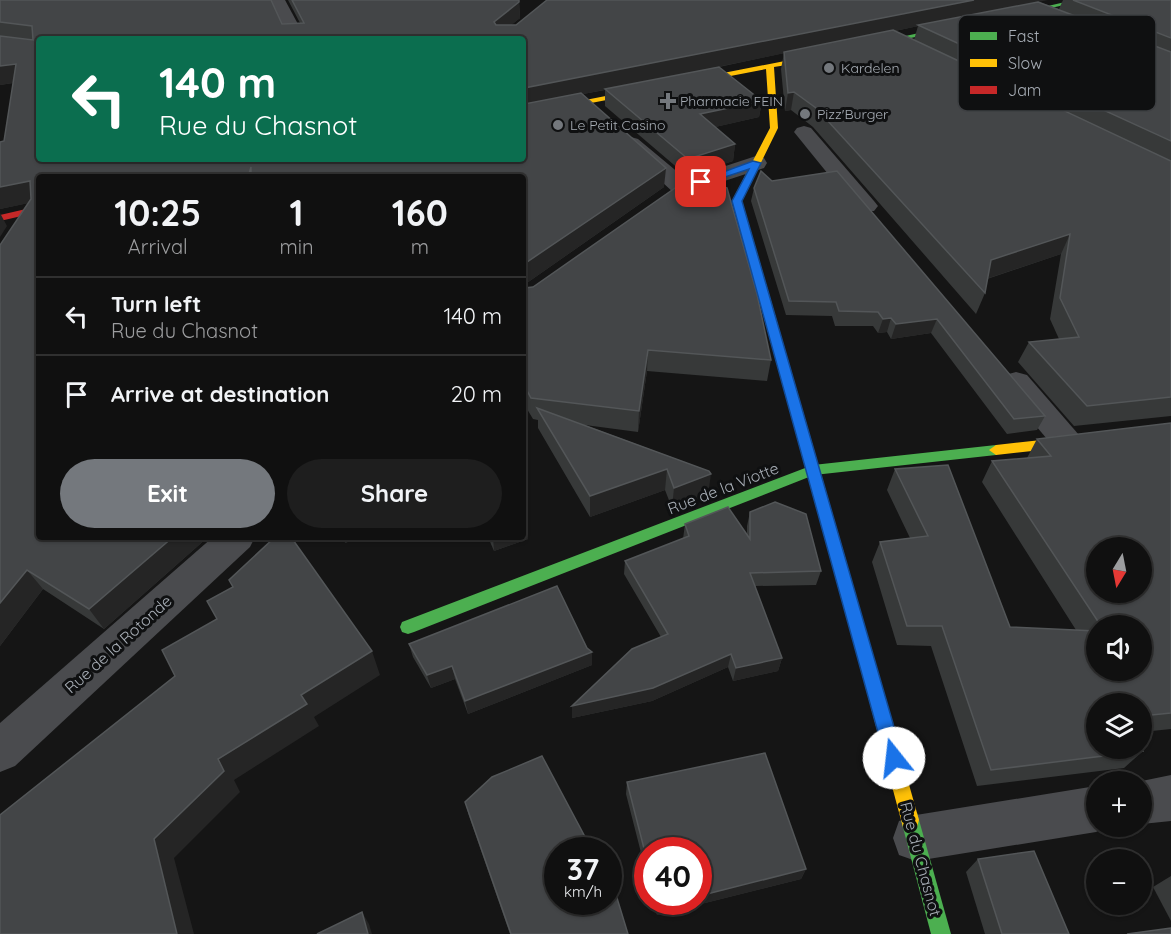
<!DOCTYPE html>
<meta charset="utf-8">
<style>
body{margin:0;font-family:Quicksand,sans-serif;background:#1e1e1e;color:#f1f3f6;height:100vh;display:flex;flex-direction:column;font-size:22px;white-space:nowrap}
*{box-sizing:border-box;margin:0}
p{font-size:20px;color:#9c9d9f}
.icon{flex:none;width:33px;height:33px;fill:none;stroke:currentColor;stroke-width:2;stroke-linecap:round;stroke-linejoin:round}
.map{position:relative;flex:1;overflow:hidden}
.side{position:absolute;left:36px;top:174px;width:490px;height:366px;display:flex;flex-direction:column;background:#101010;border-radius:6px;box-shadow:0 2px 4px #0004,0 0 0 2px #303030}
.side>*{flex:none}
.banner{position:absolute;left:36px;top:36px;width:490px;height:126px;border-radius:6px;box-shadow:0 2px 4px #0004,0 0 0 2px #303030;background:#0b6e4f;color:#fff;overflow:hidden}
.needle{width:39px;rotate:190deg}
.tools{position:absolute;left:1086px;top:537px;display:grid;gap:12px}
.tools a{display:grid;place-items:center;width:66px;height:66px;border-radius:50%;background:#101010;box-shadow:0 2px 4px #0004,0 0 0 2px #303030;font-size:30px}
.speed{position:absolute;left:544px;top:837px;display:flex;gap:12px;font-size:30px;font-weight:700;text-align:center}
.speed>*{display:grid;place-content:center;width:78px;height:78px;border-radius:50%;background:#101010;box-shadow:0 2px 4px #0004,0 0 0 2px #303030;line-height:1}
.speed small{font-size:15px;font-weight:400}
.speed .limit{border:9px solid #d22;background:#fff;color:#111}
.pin{position:absolute;display:grid;place-items:center;width:51px;height:51px;color:#fff;margin:-26px;border-radius:12px;box-shadow:0 3px 9px #0006}
.me{position:absolute;width:66px;margin:-33px;rotate:344deg;stroke-linejoin:round;filter:drop-shadow(0 0 4px #0008)}
.turn{display:flex;align-items:center;gap:21px;height:126px;padding:0 24px;font-size:27px}
.turn .icon{width:78px;height:78px;stroke-width:2.5}
.turn b{display:block;font-size:42px;line-height:51px}
.eta{display:flex;justify-content:space-evenly;align-items:center;height:102px;text-align:center}
.eta b{font-size:36px;font-weight:700;line-height:42px}
.primary-button{display:flex;gap:12px;margin-top:auto;padding:12px 24px}
.primary-button a{flex:1;height:69px;border-radius:36px;background:#74787d;color:#fff;font-size:24px;font-weight:700;line-height:69px;text-align:center}
.primary-button a+a{background:#1e1e1e;color:#f1f3f6}
ul{padding:0;list-style:none}
li{display:flex;align-items:center;gap:18px;height:78px;padding:0 24px;border-top:2px solid #303030}
li div{flex:1}
li b{display:block;font-size:22px}
li em{font-style:normal}
.map>svg:first-child{display:block}
.lines{fill:none;stroke-linecap:round;stroke-linejoin:round}
.street{fill:#4a4b4e;fill-rule:evenodd}
.fast{fill:#4caf50;fill-rule:evenodd}
.slow{fill:#ffc107;fill-rule:evenodd}
.jam{fill:#c62828;fill-rule:evenodd}
.wall{fill:#373939;fill-rule:evenodd}
.shaded-wall{fill:#252525}
.building{fill:#434547;stroke:#535658;stroke-width:1.5;fill-rule:evenodd}
.route{fill:#1a73e8;stroke:#114b97;stroke-width:1.5}
.poi-dot{fill:#74787d;stroke:#0f1011;stroke-width:2}
.labels{text-anchor:middle;dominant-baseline:central;stroke-width:6;stroke-linejoin:round;paint-order:stroke}
.far-poi-label{font-size:14px;fill:#a7adb5;stroke:#0f1011;text-anchor:start}
.street-label{font-size:16px;fill:#a7adb5;stroke:#0f1011}
.key{fill:#0f1011;stroke:#3d3f42;stroke-width:1.5}
.key-label{font-size:16px;fill:#a7adb5}
</style>
<div class="map">
<svg width="1171" height="934" viewBox="0 0 1171 934">
<rect width="100%" height="100%" fill="#151515"/>
<g class="lines">
<g class="street">
<polygon points="269,0 285,0 306,39 288,39"/>
<polygon points="804,126 811,128 874,201 878,206 874,211 858,211 794,132 797,128"/>
<polygon points="631,137 638,139 686,179 756,156 764,158 767,163 764,168 682,195 674,193 624,147 620,143 624,139"/>
<polygon points="1016,372 1027,375 1079,435 1084,443 1079,451 1068,454 1057,451 1005,389 1001,382 1005,375"/>
<polygon points="213,537 255,537 250,547 15,766 0,772 0,723"/>
<polygon points="1171,775 1171,821 1142,824 1142,782 1137,782"/>
<polygon points="1096,786 1096,826 1109,826 1096,832 916,861 899,855 893,838 899,821 916,815"/>
</g>
<g class="fast">
<polygon points="1074,0 1086,0 1007,18 1004,16"/>
<polygon points="960,24 962,27 864,48 860,46"/>
<polygon points="996,445 1003,450 996,455 814,475 414,632 408,634 402,632 400,627 402,622 813,465"/>
<polygon points="910,811 917,813 919,820 951,934 931,934 901,820 903,813"/>
</g>
<g class="slow">
<polygon points="790,60 794,62 793,64 774,67 778,128 742,201 780,332 774,336 768,332 732,201 770,128 766,69 524,116 524,112"/>
<polygon points="1078,436 1085,441 1078,446 996,455 989,450 996,445"/>
<polygon points="836,544 841,546 843,550 919,820 917,827 910,829 903,827 901,820 829,550 831,546"/>
</g>
<g class="jam">
<polygon points="39,206 39,212 0,221 0,215"/>
<polygon points="774,328 780,332 843,550 841,554 836,556 831,554 829,550 768,332"/>
</g>
</g>
<g class="wall">
<path d="M0 0 282 24 300 23 288 0H519L520 18 511 25 1039 2 1059 9 1063 0H1171V416L1074 426 1018 362 1029 342 1059 339 1050 319 1061 254 987 279 985 293 976 314 813 127 791 110 785 111 781 69 784 53 719 67 762 101 759 117 715 127 735 144 733 161 687 176 605 106V90L583 94 664 187 524 285V177H39V537H208L104 629 43 589 0 646 28 203 0 209 4 141 13 83 0 85ZM918 26 914 40 895 31ZM524 39V159L320 160 39 159Z"/>
<polygon points="837,171 1045,416 1037,430 1007,434 931,333 891,339 887,332 878,333 873,326 835,326 832,316 786,315 751,201 754,188 772,181"/>
<polygon points="524,288 771,360 767,381 647,371 638,432 585,425 709,471 708,495 672,508 665,490 590,517 538,428 538,420 533,419 524,404"/>
<path d="M1171 423V729L1142 732V704H1096L1143 751 1124 768 977 786 931 646 897 645 872 562 880 542 910 538 887 490 895 469 1010 627 1076 630 982 482 992 461 1027 458 1037 439ZM1096 626H1142L1096 670Z"/>
<polygon points="750,512 821,571 816,585 755,586 782,658 778,671 733,681 728,667 652,701 572,718 572,706 661,637 624,574 625,561 683,539 685,524 747,535 747,526"/>
<polygon points="526,518 528,539 494,551 488,537 524,537"/>
<polygon points="337,537 355,537 346,543"/>
<polygon points="409,644 592,665 468,714 455,679 431,688 413,657"/>
<polygon points="627,782 806,869 801,879 657,915 653,902 699,902 648,850 648,880 626,794"/>
<polygon points="465,802 628,934 510,934 469,816"/>
<polygon points="978,859 1069,934 985,934 966,872"/>
<polygon points="1171,876 1171,921 1153,887"/>
</g>
<g class="shaded-wall">
<polygon points="974,0 1048,0 524,106 524,88"/>
<polygon points="519,2 520,18 495,39 494,22"/>
<polygon points="16,64 24,81 0,85 0,66"/>
<polygon points="794,92 791,110 785,111 788,93"/>
<polygon points="762,101 759,117 698,131 700,114"/>
<polygon points="735,144 733,161 687,176 688,159"/>
<polygon points="180,159 246,159 191,170"/>
<polygon points="666,168 664,187 524,285 524,264"/>
<polygon points="30,181 39,201 0,209 0,187"/>
<polygon points="0,213 7,226 0,237"/>
<polygon points="1070,234 1061,254 983,280 991,260"/>
<polygon points="891,318 887,332 878,333 883,319"/>
<polygon points="937,319 931,333 891,339 896,324"/>
<polygon points="648,350 647,371 638,432 639,411"/>
<polygon points="667,469 665,490 590,517 590,496"/>
<polygon points="711,474 708,495 672,508 674,488"/>
<polygon points="526,518 528,539 494,551 493,537 524,537 524,519"/>
<polygon points="173,537 208,537 104,629 89,609"/>
<polygon points="344,537 355,537 346,543"/>
<polygon points="27,570 43,589 0,646 0,603"/>
<polygon points="372,651 380,675 314,717 319,726 234,780 240,792 174,858 194,934 177,934 154,839 218,759 301,695"/>
<polygon points="592,652 592,665 468,714 465,701"/>
<polygon points="731,654 728,667 652,701 572,718 572,706"/>
<polygon points="782,658 778,671 733,681 736,668"/>
<polygon points="452,666 455,679 431,688 427,675"/>
<polygon points="806,869 801,879 657,915 659,906 676,902 699,902 699,896"/>
<polygon points="362,912 369,924 372,934 368,934"/>
</g>
<g class="building">
<polygon points="0,0 271,0 282,24 304,23 292,0 519,0 519,2 494,22 496,25 516,25 547,0 974,0 524,88 524,39 39,39 39,159 180,159 181,160 227,160 233,159 320,159 320,160 346,159 524,159 524,104 581,93 666,168 524,264 524,177 251,177 251,167 248,177 39,177 39,537 173,537 89,609 27,570 0,603 0,245 31,199 30,181 0,187 0,142 4,141 16,64 0,66 0,36 33,40 32,26 0,22"/>
<polygon points="1073,0 1171,0 1171,38"/>
<polygon points="1038,2 1171,52 1171,141 918,25"/>
<polygon points="893,30 1171,161 1171,397 1087,406 1029,342 1079,337 1060,298 1070,234 991,260 985,293 816,108 794,92 788,93 784,52"/>
<polygon points="719,67 762,101 700,114 735,144 688,159 605,89"/>
<polygon points="761,171 772,181 837,171 1045,416 1014,419 937,319 896,324 891,318 883,319 878,312 839,311 836,302 789,301 754,188"/>
<polygon points="688,179 727,188 757,294 771,360 648,350 639,411 531,398 524,385 524,288 533,287"/>
<polygon points="537,408 709,471 711,474 674,488 667,469 590,496"/>
<path d="M1171 423V713L1142 716V704H1096V748H1142L1143 751 991 770 942 626H907L880 542 928 536 895 469 948 465 1010 627 1096 631V670H1142V626H1101L992 461 1051 456 1037 439ZM1096 548H1142V592H1096Z"/>
<polygon points="775,502 806,514 821,571 750,573 782,658 736,668 731,654 653,688 572,706 632,649 668,634 625,561 689,536 685,524 728,507 750,539 750,512"/>
<polygon points="275,537 291,537 372,651 301,695 307,704 218,759 224,771 154,839 177,934 0,934 0,815 175,676 162,650 217,619 207,601 233,587 229,580"/>
<polygon points="557,586 587,648 592,652 465,701 452,666 427,675 409,644"/>
<polygon points="765,753 806,869 699,896 699,850 648,850 648,864 627,782"/>
<polygon points="542,756 592,850 558,850 558,902 609,902 609,883 617,898 628,934 511,934 465,802 492,777"/>
<polygon points="1034,851 1069,934 1002,934 978,859"/>
<polygon points="658,902 676,902 659,906"/>
<polygon points="362,912 368,934 317,934"/>
<polygon points="1171,928 1171,934 1127,934"/>
</g>
<polygon class="route" points="753,161 761,163 742,201 903,758 901,764 894,767 888,764 885,758 732,201 749,169 704,184 696,182"/>
<g class="poi-dot">
<circle cx="829" cy="68" r="6"/>
<path d="M665 92h6v6h6v6h-6v6h-6v-6h-6v-6h6z"/>
<circle cx="805" cy="114" r="6"/>
<circle cx="558" cy="125" r="6"/>
</g>
<g class="labels">
<g class="far-poi-label">
<text x="841" y="68">Kardelen</text>
<text x="680" y="101">Pharmacie FEIN</text>
<text x="817" y="114">Pizz'Burger</text>
<text x="570" y="125">Le Petit Casino</text>
</g>
<g class="street-label">
<text transform="translate(723 488) rotate(-21)">Rue de la Viotte</text>
<text transform="translate(118 644) rotate(-42)">Rue de la Rotonde</text>
<text transform="translate(921 859) rotate(75)">Rue du Chasnot</text>
</g>
</g>
<rect x="958" y="15" width="198" height="96" rx="9" class="key"/>
<rect x="970" y="32" width="27" height="8" fill="#4caf50"/>
<rect x="970" y="59" width="27" height="8" fill="#ffc107"/>
<rect x="970" y="86" width="27" height="8" fill="#c62828"/>
<g class="key-label">
<text x="1008" y="42">Fast</text>
<text x="1008" y="69">Slow</text>
<text x="1008" y="96">Jam</text>
</g>
</svg>
<div class="tools">
<a><svg class="needle" viewBox="-14 -14 28 28"><path d="M0-13l5 13h-10z" fill="#e53935"/><path d="M0 13l5-13h-10z" fill="#9c9d9f"/></svg></a>
<a><svg class="icon" aria-label="sound" viewBox="0 0 24 24"><path d="M4 9h4l5-4v14l-5-4H4zM17 9q2 3 0 6"/></svg></a>
<a><svg class="icon" aria-label="layers" viewBox="0 0 24 24"><path d="M12 4l9 5-9 5-9-5zM3 14l9 5 9-5"/></svg></a>
<a>+</a>
<a>−</a>
</div>
<div class="speed"><div>37<small>km/h</small></div><div class="limit">40</div></div>
<div class="pin" style="left:701px;top:182px;background:#d93025"><svg class="icon" aria-label="arrive" viewBox="0 0 24 24"><path d="M6 21V4h12l-3 4 3 4H6"/></svg></div>
<svg class="me" style="left:894px;top:758px" viewBox="-20 -20 40 40"><circle r="19" fill="#fff"/><path d="M0-13L10 11 0 6-10 11z" fill="#1a73e8"/></svg>
<div class="banner">
<div class="turn"><svg class="icon" aria-label="left" viewBox="0 0 24 24"><path d="M17 20v-9H6M10 6l-5 5 5 5"/></svg><div><b>140 m</b>Rue du Chasnot</div></div>
</div>
<section class="side">
<div class="eta">
<div><b>10:25</b><p>Arrival</p></div>
<div><b>1</b><p>min</p></div>
<div><b>160</b><p>m</p></div>
</div>
<ul>
<li><svg class="icon" aria-label="left" viewBox="0 0 24 24"><path d="M17 20v-9H6M10 6l-5 5 5 5"/></svg><div><b>Turn left</b><p>Rue du Chasnot</p></div><em>140 m</em></li>
<li><svg class="icon" aria-label="arrive" viewBox="0 0 24 24"><path d="M6 21V4h12l-3 4 3 4H6"/></svg><div><b>Arrive at destination</b></div><em>20 m</em></li>
</ul>
<div class="primary-button"><a>Exit</a><a>Share</a></div>
</section>
</div>
